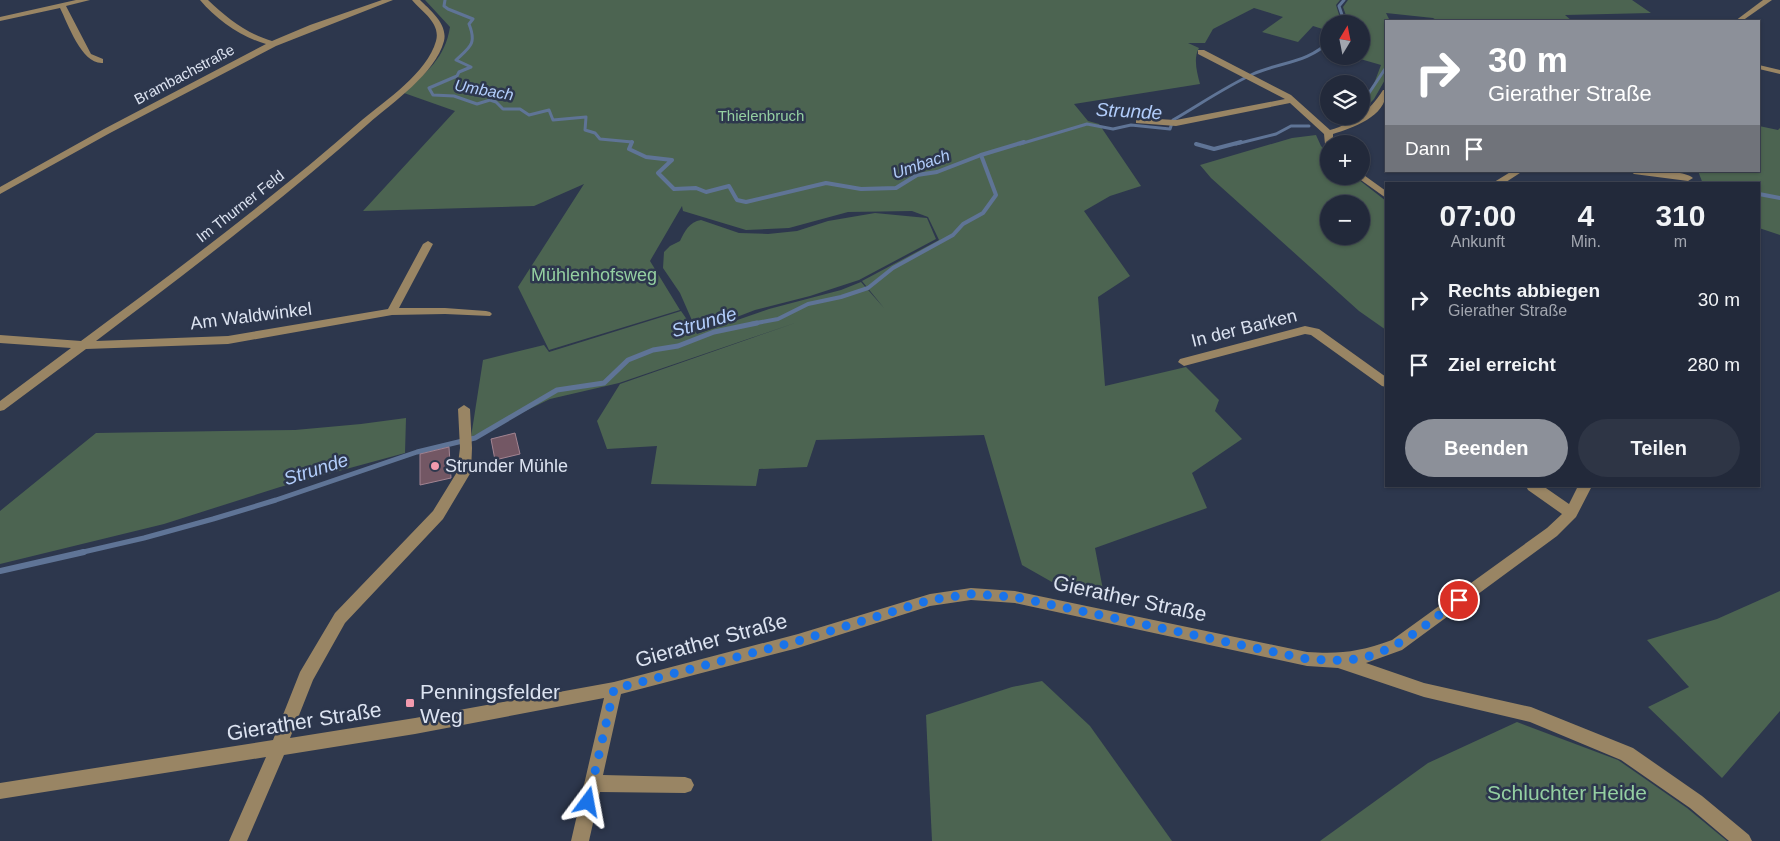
<!DOCTYPE html>
<html lang="de">
<meta charset="utf-8">
<style>
body{margin:0;font-family:Arial,sans-serif;background:#2e3545;color:#f1f3f6;height:100vh;display:flex;flex-direction:column;font-size:19px;white-space:nowrap}
*{box-sizing:border-box;margin:0}
p{font-size:16px;color:#a2a6af}
.icon{flex:none;width:28px;height:28px;fill:none;stroke:currentColor;stroke-width:2;stroke-linecap:round;stroke-linejoin:round}
.map{position:relative;flex:1;overflow:hidden}
.panel{position:absolute;left:1385px;top:182px;width:375px;height:305px;display:flex;flex-direction:column;background:#22293a;border-radius:0px;box-shadow:0 1px 4px #0004,0 0 0 1px #3f4554}
.panel>*{flex:none}
.banner{position:absolute;left:1385px;top:20px;width:375px;height:152px;border-radius:0px;box-shadow:0 1px 4px #0004,0 0 0 1px #3f4554;background:#8c9099;color:#fff;overflow:hidden}
.needle{width:32px;rotate:10deg}
.tools{position:absolute;left:1320px;top:15px;display:grid;gap:10px}
.tools a{display:grid;place-items:center;width:50px;height:50px;border-radius:50%;background:#22293a;box-shadow:0 1px 4px #0004,0 0 0 1px #3f4554;font-size:25px}
.pin{position:absolute;display:grid;place-items:center;width:42px;height:42px;color:#fff;margin:-21px;border:2px solid #fff;border-radius:50%;box-shadow:0 1px 5px #0007}
.me{position:absolute;width:55px;margin:-28px;rotate:13deg;stroke-linejoin:round;filter:drop-shadow(0 0 4px #0008)}
.turn{display:flex;align-items:center;gap:18px;height:105px;padding:0 20px;font-size:22px}
.turn .icon{width:65px;height:65px;stroke-width:2.5}
.turn b{display:block;font-size:35px;line-height:42px}
.then{display:flex;align-items:center;height:48px;padding:0 20px;background:#0003;gap:10px;font-size:19px}
.eta{display:flex;justify-content:space-evenly;align-items:center;height:85px;text-align:center}
.eta b{font-size:30px;font-weight:700;line-height:35px}
.button{display:flex;gap:10px;margin-top:auto;padding:10px 20px}
.button a{flex:1;height:58px;border-radius:30px;background:#8c9099;color:#fff;font-size:20px;font-weight:700;line-height:58px;text-align:center}
.button a+a{background:#2e3545;color:#f1f3f6}
ul{padding:0;list-style:none}
li{display:flex;align-items:center;gap:15px;height:65px;padding:0 20px}
li div{flex:1}
li b{display:block;font-size:19px}
li em{font-style:normal}
.map>svg:first-child{display:block}
.green{fill:#4c6451;fill-rule:evenodd}
.lines{fill:none;stroke-linecap:round;stroke-linejoin:round}
.stream-far3{stroke:#5f7496;stroke-width:3}
.stream-far2{stroke:#5f7496;stroke-width:4}
.stream-far1{stroke:#5f7496;stroke-width:5}
.stream{stroke:#5f7496;stroke-width:6}
.building{fill:#735764;stroke:#a28492}
.minor{fill:#998564;fill-rule:evenodd}
.route{stroke:#1a73e8;stroke-width:9;stroke-dasharray:0 16.2}
.poi-dot{fill:#f29aae;stroke:#2d374d;stroke-width:2}
.labels{text-anchor:middle;dominant-baseline:central;stroke-width:5;stroke-linejoin:round;paint-order:stroke}
.far-street-label{font-size:15px;fill:#dce3f1;stroke:#2d374d}
.far-park-label{font-size:15px;fill:#94cfa1;stroke:#2d374d}
.far-water-label{font-size:16px;font-style:italic;fill:#b2cdfb;stroke:#2d374d}
.park-label{font-size:18px;fill:#94cfa1;stroke:#2d374d}
.street-label{font-size:18px;fill:#dce3f1;stroke:#2d374d}
.poi-label{font-size:18px;fill:#dce3f1;stroke:#2d374d;text-anchor:start}
.water-label{font-size:19px;font-style:italic;fill:#b2cdfb;stroke:#2d374d}
.near-street-label{font-size:21px;fill:#dce3f1;stroke:#2d374d}
.near-poi-label{font-size:21px;fill:#dce3f1;stroke:#2d374d;text-anchor:start}
.near-park-label{font-size:21px;fill:#94cfa1;stroke:#2d374d}
</style>
<div class="map">
<svg width="1780" height="841" viewBox="0 0 1780 841">
<rect width="100%" height="100%" fill="#2d374d"/>
<g class="green">
<path d="M425 0H1340L1336 5 1341 21 1339 24H1329V31L1313 26 1298 42 1262 32 1283 17 1254 8 1213 29 1205 43H1188L1199 48C1193 58 1197 73 1200 84L1074 104 1088 121 1099 124 1141 186 1110 196 1084 211 1130 276 1098 297 1105 386 1186 367 1219 400 1215 411 1242 439 1192 473 1207 508 1095 548 1104 595 1059 586 1022 565 984 435 816 440 807 467 759 469 756 486 651 484 657 446 607 449 597 421 620 384 798 322 619 383 550 399 471 437 483 360 544 345 549 352 681 311 697 334 769 309 841 290 861 282 884 308 862 281 939 240 928 217 912 211 848 212 789 228 746 230 683 211 682 206 650 261 680 310 549 350 518 287 584 184 534 206 363 211 455 111 404 93C426 72 445 59 450 27Z"/>
<polygon points="1348,0 1632,0 1651,13 1565,15 1572,21 1438,21 1433,18 1386,13 1390,21 1386,21 1386,78 1374,99 1361,113 1361,103 1372,89 1381,65 1350,56 1361,56 1361,24 1346,24 1348,21 1343,7"/>
<polygon points="1759,126 1778,130 1780,128 1780,235 1759,228 1759,184 1703,184 1698,171 1759,171"/>
<path d="M1316 135 1321 146 1329 154V176H1354L1386 201V330L1359 311 1211 178 1200 165 1292 138ZM1329 204H1361V236H1329Z"/>
<path d="M875 213 927 218 936 239 859 280 810 296 755 310 703 330 694 325 680 293 663 268 664 252 670 246 680 241C685 231 689 222 701 220L739 233 768 234 797 231 828 221Z"/>
<polygon points="406,418 405,453 280,487 164,524 0,564 0,511 96,433 295,430 361,424"/>
<polygon points="1780,591 1780,711 1722,778 1648,707 1689,687 1647,640 1717,619"/>
<polygon points="1042,681 1090,726 1172,841 932,841 926,715 1012,687"/>
<polygon points="1517,722 1618,760 1687,808 1727,841 1320,841 1428,763"/>
</g>
<g class="lines">
<g class="stream-far3">
<path d="M445 0 444 6 448 9 473 19 469 24C477 44 470 47 456 60L471 67 459 72 457 76 429 88 433 95 454 96 477 104 490 100 496 102 503 109H520L529 115 549 110 553 120 586 117 585 130 595 133 600 139 632 142 631 144"/>
<polyline points="1342,24 1344,21 1339,6 1344,0"/>
<polyline points="1361,105 1385,69"/>
<polyline points="1337,122 1351,116"/>
<path d="M1020 144 1087 124 1113 129 1131 125 1170 129 1173 120C1199 105 1225 87 1253 74 1277 63 1311 62 1329 41"/>
<polyline points="1236,144 1276,134 1291,126 1309,126"/>
</g>
<g class="stream-far2">
<polyline points="632,142 629,149 646,157 672,160 658,173 674,189 696,188 706,192 729,186 737,200 746,202 826,183 861,189 896,188 917,175 937,172 981,155"/>
<polyline points="1196,144 1214,149 1241,142"/>
<polyline points="1759,194 1780,198"/>
<polyline points="751,324 778,319 808,304 841,297 868,288 893,268 953,235 963,224 983,213 996,195 981,155 1024,142"/>
</g>
<polyline class="stream-far1" points="79,553 144,538 213,519 276,500 417,452 475,438 557,390 604,383 628,360 653,350 678,346 714,332 757,323"/>
<polyline class="stream" points="0,571 84,552"/>
</g>
<g class="building">
<polygon points="515,433 520,454 495,460 491,439"/>
<polygon points="449,447 451,478 420,485 420,454"/>
</g>
<g class="lines">
<g class="minor">
<path d="M76 0H90L66 6 91 54 103 59V63C82 65 68 24 60 8L0 21V17Z"/>
<path d="M200 0H208C227 18 247 34 272 41L310 25 382 0H393L276 46 110 133 0 194V187L104 129 266 44C241 37 217 20 200 0Z"/>
<path d="M412 0H420C430 10 448 24 444 41 435 74 393 102 368 124 281 201 189 271 96 341L228 336 388 309 423 244 428 241 433 244 399 308H445L486 311 490 312 492 314 490 316 445 314 392 315 228 344 86 349 4 410 0 411V401L71 348 0 343V335L81 341C177 270 272 199 362 120 386 100 427 73 436 41 441 23 422 12 412 0Z"/>
<polygon points="1763,0 1772,0 1742,21 1735,21"/>
<path d="M1198 50H1204L1291 95 1330 130C1354 123 1369 112 1383 90H1386C1388 116 1353 128 1333 134V144H1329V147L1325 144 1324 134 1290 103 1176 126 1136 123V119L1139 118 1176 120 1285 99 1198 54Z"/>
<polygon points="1759,65 1780,70 1780,74 1759,69"/>
<polygon points="1512,171 1523,171 1503,184 1491,184"/>
<path d="M1630 171C1644 171 1682 169 1693 178L1688 181 1634 174Z"/>
<polygon points="1361,173 1386,191 1386,198 1358,178 1357,176 1361,176"/>
<polygon points="1305,326 1319,329 1386,377 1386,387 1382,386 1311,335 1305,334 1184,366 1178,362 1180,359"/>
<path d="M464 405 470 409 472 448 471 472 443 519 345 623 313 680 290 738 415 718 614 682 798 634 930 594 971 588 1015 591 1307 652C1341 654 1359 652 1392 640L1547 528 1562 514 1528 490 1526 486H1543L1569 504 1578 486H1592L1576 517 1557 536 1402 650 1366 663 1424 683 1531 707 1633 748 1702 796 1749 835 1752 841H1729L1690 808 1621 760 1530 722 1424 697 1338 668 1307 666 1015 603 971 600 930 606 798 648 621 694 603 775 685 777 691 779 694 785 691 791 685 793 600 792 589 841H571L604 698 415 734 284 755 247 841H229L266 757 0 799V783L273 740 300 672 335 613 433 511 457 472 460 448 458 409Z"/>
</g>
</g>
<g class="lines">
<path class="route" d="M588 802 614 689 798 641 930 600 971 594 1015 597 1307 659C1327 660 1347 662 1366 657 1402 647 1430 621 1459 600"/>
</g>
<g class="poi-dot">
<circle cx="435" cy="466" r="5"/>
<rect x="405" y="698" width="10" height="10" rx="2.5"/>
</g>
<g class="labels">
<g class="far-street-label">
<text transform="translate(184 74) rotate(-28)">Brambachstraße</text>
<text transform="translate(240 206) rotate(-38)">Im Thurner Feld</text>
</g>
<g class="far-park-label">
<text x="761" y="115">Thielenbruch</text>
</g>
<g class="far-water-label">
<text transform="translate(484 90) rotate(10)">Umbach</text>
<text transform="translate(921 164) rotate(-19)">Umbach</text>
</g>
<g class="park-label">
<text x="594" y="275">Mühlenhofsweg</text>
</g>
<g class="street-label">
<text transform="translate(251 316) rotate(-7)">Am Waldwinkel</text>
<text transform="translate(1244 328) rotate(-14)">In der Barken</text>
</g>
<g class="poi-label">
<text x="445" y="466">Strunder Mühle</text>
</g>
<g class="water-label">
<text transform="translate(1129 111) rotate(3)">Strunde</text>
<text transform="translate(704 322) rotate(-16)">Strunde</text>
<text transform="translate(316 469) rotate(-18)">Strunde</text>
</g>
<g class="near-street-label">
<text transform="translate(1130 598) rotate(12)">Gierather Straße</text>
<text transform="translate(711 640) rotate(-15)">Gierather Straße</text>
<text transform="translate(304 721) rotate(-9)">Gierather Straße</text>
</g>
<g class="near-poi-label">
<text x="420" y="691">Penningsfelder<tspan x="420" dy="24">Weg</tspan></text>
</g>
<g class="near-park-label">
<text x="1567" y="792">Schluchter Heide</text>
</g>
</g>
</svg>
<div class="tools">
<a><svg class="needle" viewBox="-14 -14 28 28"><path d="M0-13l5 13h-10z" fill="#e53935"/><path d="M0 13l5-13h-10z" fill="#a2a6af"/></svg></a>
<a><svg class="icon" aria-label="layers" viewBox="0 0 24 24"><path d="M12 4l9 5-9 5-9-5zM3 14l9 5 9-5"/></svg></a>
<a>+</a>
<a>−</a>
</div>
<div class="pin" style="left:1459px;top:600px;background:#d93025"><svg class="icon" aria-label="arrive" viewBox="0 0 24 24"><path d="M6 21V4h12l-3 4 3 4H6"/></svg></div>
<svg class="me" style="left:588px;top:802px" viewBox="-20 -20 40 40"><path d="M0-17L14 15 0 8-14 15z" fill="#1a73e8" stroke="#fff" stroke-width="4"/></svg>
<div class="banner">
<div class="turn"><svg class="icon" aria-label="right" viewBox="0 0 24 24"><path d="M7 20v-9h11M14 6l5 5-5 5"/></svg><div><b>30 m</b>Gierather Straße</div></div>
<div class="then">Dann<svg class="icon" aria-label="arrive" viewBox="0 0 24 24"><path d="M6 21V4h12l-3 4 3 4H6"/></svg></div>
</div>
<section class="panel">
<div class="eta">
<div><b>07:00</b><p>Ankunft</p></div>
<div><b>4</b><p>Min.</p></div>
<div><b>310</b><p>m</p></div>
</div>
<ul>
<li><svg class="icon" aria-label="right" viewBox="0 0 24 24"><path d="M7 20v-9h11M14 6l5 5-5 5"/></svg><div><b>Rechts abbiegen</b><p>Gierather Straße</p></div><em>30 m</em></li>
<li><svg class="icon" aria-label="arrive" viewBox="0 0 24 24"><path d="M6 21V4h12l-3 4 3 4H6"/></svg><div><b>Ziel erreicht</b></div><em>280 m</em></li>
</ul>
<div class="button"><a>Beenden</a><a>Teilen</a></div>
</section>
</div>
